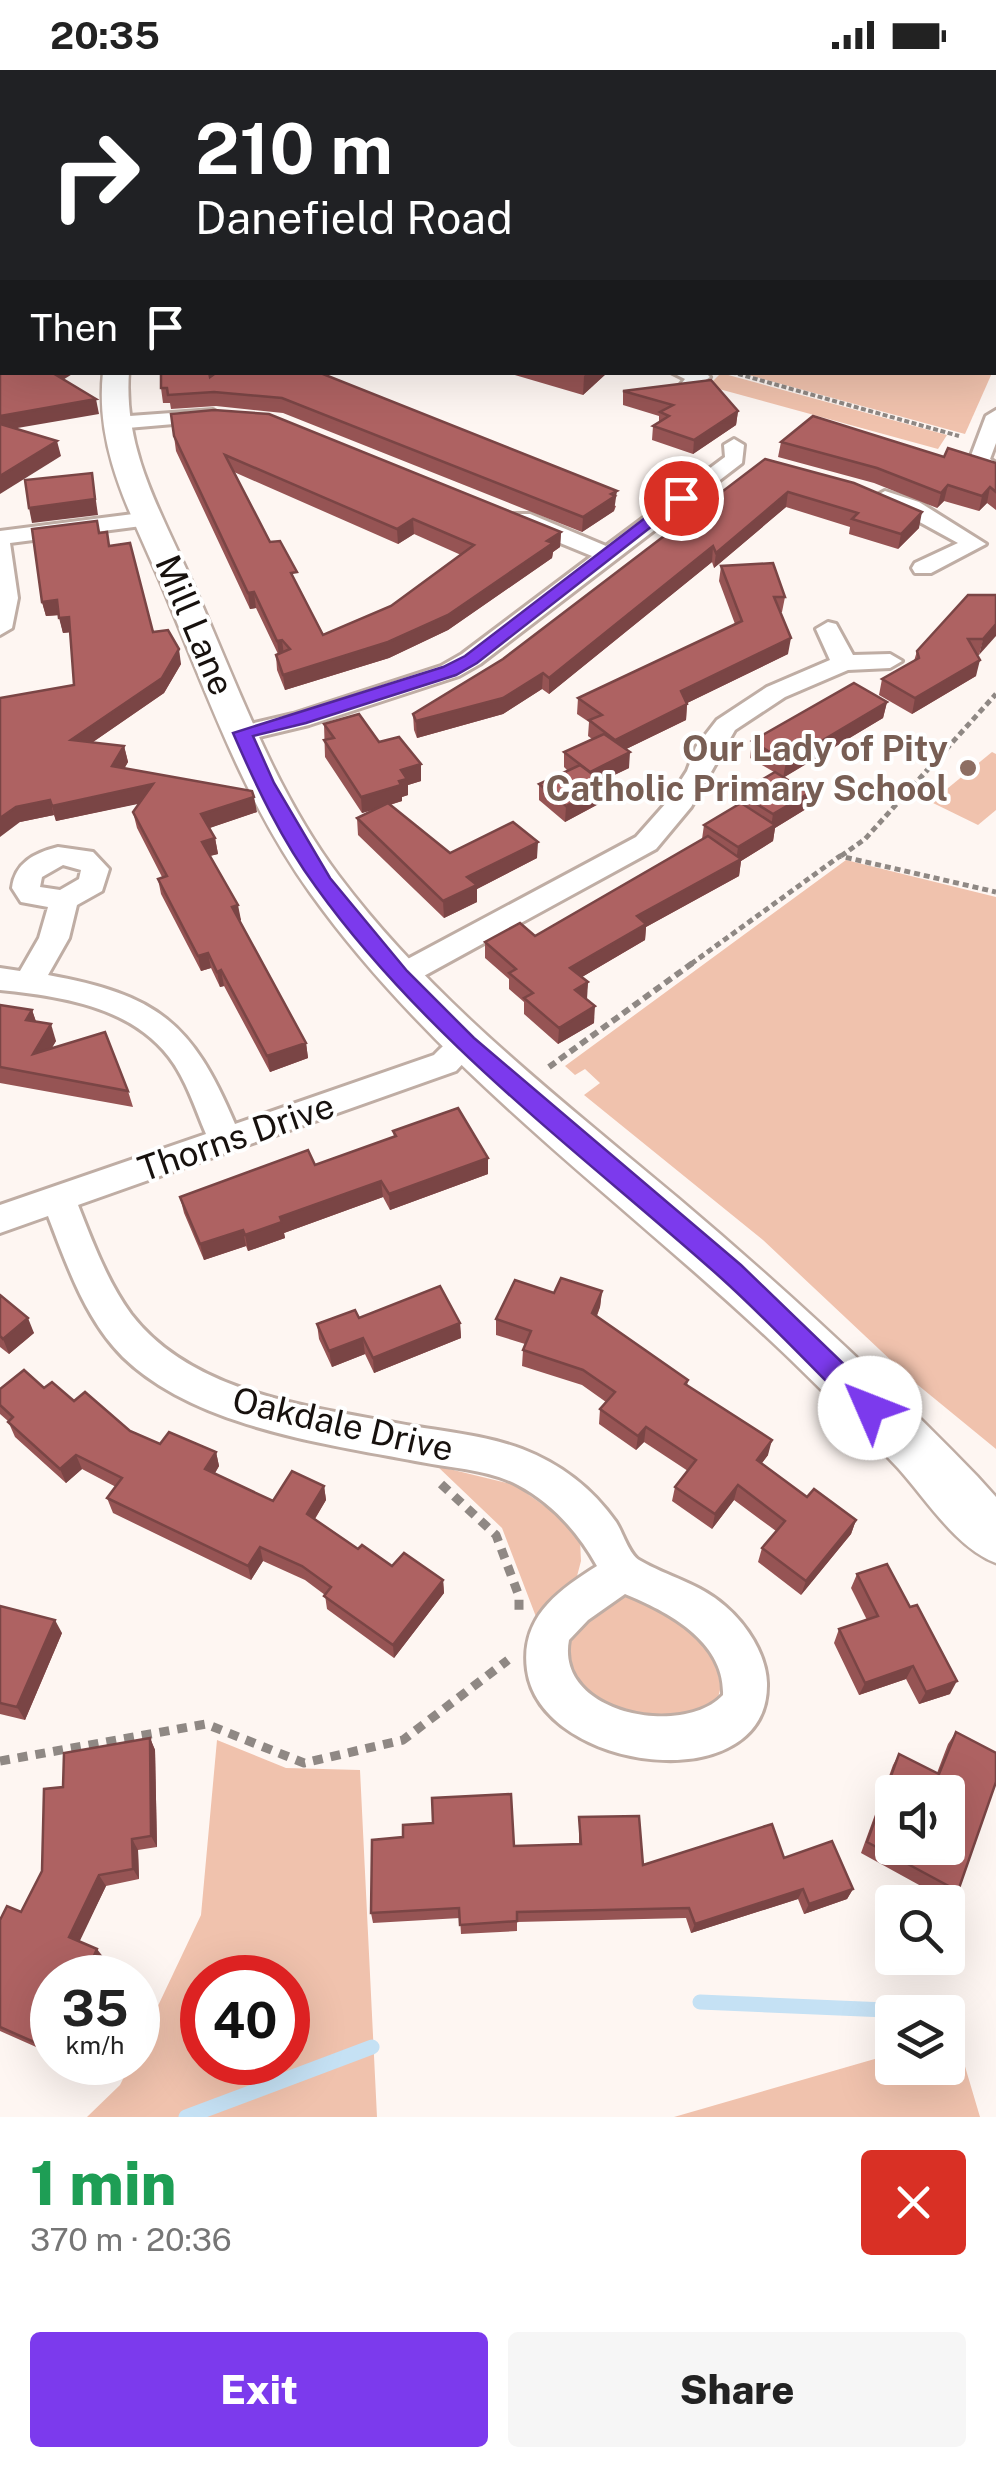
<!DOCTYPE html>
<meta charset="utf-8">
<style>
body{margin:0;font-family:"Public Sans",sans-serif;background:#f6f6f6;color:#222;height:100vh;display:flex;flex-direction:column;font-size:38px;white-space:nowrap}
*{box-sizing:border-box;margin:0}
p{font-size:32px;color:#767676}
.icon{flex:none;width:55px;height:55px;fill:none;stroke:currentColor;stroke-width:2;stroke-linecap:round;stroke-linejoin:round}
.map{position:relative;height:2047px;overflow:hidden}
.details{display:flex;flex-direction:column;background:#fff;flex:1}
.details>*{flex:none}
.guide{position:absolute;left:0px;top:0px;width:998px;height:305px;box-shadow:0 10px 40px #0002;background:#202124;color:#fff;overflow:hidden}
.controls{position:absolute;left:875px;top:1705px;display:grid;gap:20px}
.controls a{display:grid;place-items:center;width:90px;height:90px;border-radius:10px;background:#fff;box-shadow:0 10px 40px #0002;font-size:50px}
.speed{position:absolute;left:30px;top:1885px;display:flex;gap:20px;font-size:50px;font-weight:700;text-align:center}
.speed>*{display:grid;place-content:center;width:130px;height:130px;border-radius:50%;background:#fff;box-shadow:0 10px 40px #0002;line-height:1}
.speed small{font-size:25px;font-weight:400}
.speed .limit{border:15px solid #d22;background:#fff;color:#111}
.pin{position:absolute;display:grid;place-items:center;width:85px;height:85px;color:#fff;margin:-42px;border:5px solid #fff;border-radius:50%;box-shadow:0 2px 10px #0007}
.me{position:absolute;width:110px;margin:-55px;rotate:314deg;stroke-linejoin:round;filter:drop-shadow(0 0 8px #0008)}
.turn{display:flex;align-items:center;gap:35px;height:210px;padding:0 30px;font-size:45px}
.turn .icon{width:130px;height:130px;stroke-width:2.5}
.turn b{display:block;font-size:70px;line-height:85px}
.then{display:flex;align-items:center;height:95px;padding:0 30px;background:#0003;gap:20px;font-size:38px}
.round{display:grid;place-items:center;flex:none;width:105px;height:105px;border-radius:10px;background:#f6f6f6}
.headline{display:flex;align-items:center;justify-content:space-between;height:170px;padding:0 30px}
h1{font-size:60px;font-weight:800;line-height:75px;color:#1e9e55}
.cta{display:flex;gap:20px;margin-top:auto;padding:20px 30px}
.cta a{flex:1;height:115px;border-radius:10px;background:#7c3aed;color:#fff;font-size:40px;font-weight:800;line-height:115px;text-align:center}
.cta a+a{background:#f6f6f6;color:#222}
.status{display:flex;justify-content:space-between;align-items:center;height:70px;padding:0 50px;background:#fff;direction:ltr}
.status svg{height:28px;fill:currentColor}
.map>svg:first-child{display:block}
.green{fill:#f0c2ad;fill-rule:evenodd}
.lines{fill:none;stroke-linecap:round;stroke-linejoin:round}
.stream{stroke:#c5e1f4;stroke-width:15}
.street-casing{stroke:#bfada4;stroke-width:6}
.secondary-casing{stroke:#bfada4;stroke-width:5}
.path-far3{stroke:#8f8884;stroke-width:4;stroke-dasharray:5 2.5;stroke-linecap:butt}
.path-far2{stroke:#8f8884;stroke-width:5;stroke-dasharray:6 4;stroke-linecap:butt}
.path-far1{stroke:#8f8884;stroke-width:6;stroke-dasharray:8 5;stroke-linecap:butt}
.path{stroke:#8f8884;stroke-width:9;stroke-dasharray:10 8;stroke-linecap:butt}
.street{fill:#fff;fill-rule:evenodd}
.secondary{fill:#fff;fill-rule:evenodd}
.wall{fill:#965454;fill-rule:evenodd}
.shaded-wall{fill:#7a4545}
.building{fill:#ae6262;stroke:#7a4545;stroke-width:2.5;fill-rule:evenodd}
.route{fill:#7c3aed;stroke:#51269a;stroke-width:2.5}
.education-dot{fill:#8d6e63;stroke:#fff;stroke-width:4}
.labels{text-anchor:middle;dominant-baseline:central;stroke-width:8;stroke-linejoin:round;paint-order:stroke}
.street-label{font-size:35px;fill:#17110e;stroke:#fff}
.education-label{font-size:35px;font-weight:bold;fill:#785e54;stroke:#fff;text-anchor:end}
</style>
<div class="status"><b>20:35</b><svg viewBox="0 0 49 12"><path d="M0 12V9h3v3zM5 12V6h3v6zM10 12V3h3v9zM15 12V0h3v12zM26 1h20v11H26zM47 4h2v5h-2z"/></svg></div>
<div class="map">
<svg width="996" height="2047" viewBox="0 0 996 2047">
<rect width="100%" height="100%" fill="#fef6f2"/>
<g class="green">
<polygon points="721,303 947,365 938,379 708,316"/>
<polygon points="741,303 992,302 992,303 965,364"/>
<polygon points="992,682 996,684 996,740 978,755 931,732"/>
<polygon points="846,790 996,827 996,1379 913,1311 763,1170 584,1025 600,1013 585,999 575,1005 565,996"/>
<polygon points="437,1396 515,1415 567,1452 580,1469 581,1491 576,1510 538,1552 502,1458"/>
<path d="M620 1524 646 1526 712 1579 724 1604 718 1628 693 1650C650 1649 600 1645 568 1612V1563Z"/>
<path d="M217 1670 286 1698 360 1700 377 2047H87L120 2015 131 1993 138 1992V1978L201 1845ZM202 1908H288V1992H202Z"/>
<polygon points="956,1966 980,2047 674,2047 892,1984 892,1998 948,1998 948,1968"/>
</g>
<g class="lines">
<g class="stream">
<polyline points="700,1932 957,1943"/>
<polyline points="186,2047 372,1977"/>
</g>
<defs>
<g id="street">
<rect x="995" y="83" width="1" height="9"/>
<rect x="995" y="108" width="1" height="10"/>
<rect x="995" y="255" width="1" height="11"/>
<polygon points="671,302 705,302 710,307 691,320 681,314 685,309"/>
<polygon points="213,340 223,346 220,350 116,359 106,353 116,347"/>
<polygon points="996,340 996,373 990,389 996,393 996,408 969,391 986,346"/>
<polygon points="734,369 744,375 742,393 480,594 459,606 309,655 242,671 229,663 233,658 293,644 441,596 462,584 592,486 514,454 511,449 514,444 530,444 606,476 725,387 724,375"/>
<polygon points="885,421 919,432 986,474 931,503 915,503 912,498 915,493 958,473 874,427"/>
<polygon points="149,442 160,449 157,454 10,473 18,528 12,558 0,565 0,461"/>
<polygon points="828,552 836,554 853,585 890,584 902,591 890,598 848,600 785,627 735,660 691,737 656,779 411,913 400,916 389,913 385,906 389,899 636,767 667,732 687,701 696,677 717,650 767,617 830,590 816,559"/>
<path d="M58 777 93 782 109 799 102 821 77 835 69 868 48 905C157 925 192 952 235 1054L434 985C448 971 457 959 477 965L482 973 456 1001 78 1135C93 1173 107 1211 131 1244 194 1326 317 1338 412 1356 448 1362 487 1366 522 1379 561 1394 592 1418 616 1452 623 1463 629 1484 639 1490 668 1507 699 1513 725 1536 747 1555 766 1584 767 1613 770 1731 541 1703 527 1600 520 1548 557 1521 597 1496 578 1462 552 1433 518 1415 490 1400 452 1398 421 1392 326 1374 195 1357 123 1287 85 1249 67 1195 48 1146L0 1163V1135L206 1064C195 1038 186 1009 169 987 130 936 59 926 0 920V898L20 901 39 868 48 837 21 832 12 818C15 793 34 783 58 777ZM63 795 81 800 79 809 60 820 40 817 42 807ZM625 1524C669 1542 725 1572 723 1625 683 1668 555 1644 569 1570L588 1550Z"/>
</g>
<path id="secondary" d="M103 302H129C123 385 166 450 197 523 239 619 275 721 339 806 433 931 559 1028 678 1128 782 1216 882 1308 977 1406L996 1427V1493C956 1478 927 1430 898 1398 863 1361 827 1325 790 1289 631 1136 441 1005 311 824 246 734 209 630 167 528 137 453 94 386 103 302Z"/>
</defs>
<use href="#street" class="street-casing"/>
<use href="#secondary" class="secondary-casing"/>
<polyline class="path-far3" points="731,302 959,366"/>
<g class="path-far2">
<polyline points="841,786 865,769 996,624"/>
<polyline points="691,894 840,786 996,822"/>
</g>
<polyline class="path-far1" points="549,997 694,892"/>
<g class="path">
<polyline points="441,1414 496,1465 519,1526 519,1543"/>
<polyline points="0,1691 206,1654 304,1693 403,1670 508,1590"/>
</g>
<use href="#street" class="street"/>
<use href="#secondary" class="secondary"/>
</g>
<g class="wall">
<polygon points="0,0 996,0 996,81 995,2 2,2 2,29 0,27"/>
<polygon points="217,302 616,436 614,441 582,462 283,343 216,336 171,339 170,333 163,333 161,318 210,307"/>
<polygon points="505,302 608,302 583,325"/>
<polygon points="623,321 738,341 736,355 693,384 652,370 653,356 659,353 659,346 623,335"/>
<path d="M171 344 561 462 560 477 553 482 552 488 448 560 389 588 285 620 277 600 276 585 278 584 256 538 250 539 176 381ZM234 402 398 474 414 464 461 485 391 536 323 565 298 516 270 472Z"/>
<polygon points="781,372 996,393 996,440 987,433 979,441 944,431 937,438 874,413 778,387"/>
<polygon points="765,389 919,458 898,479 849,464 850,457 786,437 714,498 712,492 549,624 542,619 503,644 417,668 414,660 413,644 503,589"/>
<polygon points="97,451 100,463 109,476 153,562 181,594 164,623 93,672 124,676 128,692 124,699 257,742 209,758 215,768 218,784 210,786 241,850 240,851 306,973 308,988 270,1002 224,916 220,917 211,898 201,901 161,824 158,809 162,807 137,758 133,742 140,733 56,751 54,745 20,752 74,615 70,562 63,563 59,545 46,546 42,532"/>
<polygon points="721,496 785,527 782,542 780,542 788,584 687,633 686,650 626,679 629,698 602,711 607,715 606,730 565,752 539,730 539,714 568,701 564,697 564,682 592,669 588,666 589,652 577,644 578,628 735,554 719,511"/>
<polygon points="996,525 979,585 977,585 976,606 912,644 879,625 882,609 914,591 917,581"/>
<polygon points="887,632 883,648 784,707 806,739 775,758 773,771 741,791 739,806 646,857 645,870 582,907 588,912 586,929 594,953 558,974 524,944 524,932 509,919 509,909 485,888 485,872 535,866 702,769 704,755 738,735 739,723 774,702 750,688 752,671"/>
<polygon points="324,654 379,672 421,711 408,715 408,725 402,727 402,731 390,735 450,783 537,788 477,819 477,832 444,848 358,765 357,748 376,739 362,743 325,687"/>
<polygon points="0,935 32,940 36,952 56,971 51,979 128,1021 133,1037 0,1013"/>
<polygon points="393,1061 488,1088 488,1104 390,1140 383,1127 284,1163 285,1168 248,1181 246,1176 204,1190 184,1143 180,1127 315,1095 394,1067"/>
<polygon points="602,1221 600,1237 597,1246 688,1310 687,1316 768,1385 761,1394 807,1427 856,1450 851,1464 801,1525 758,1492 762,1478 776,1461 734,1430 712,1459 672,1431 675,1417 688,1401 644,1372 636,1380 599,1354 600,1339 606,1332 582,1315 522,1296 523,1280 525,1274 496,1265 496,1249 554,1223"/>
<polygon points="0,1225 34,1263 9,1284 0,1277"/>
<polygon points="359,1248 460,1253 461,1268 374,1303 365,1284 332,1297 319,1269 317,1254"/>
<polygon points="44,1318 74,1331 130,1361 160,1374 216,1382 219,1396 215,1403 273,1431 324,1416 326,1430 315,1449 358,1479 392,1496 443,1510 444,1523 394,1588 327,1539 325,1525 305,1510 263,1491 251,1510 113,1443 107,1428 116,1417 82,1399 66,1413 15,1367 8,1351 0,1344 0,1319"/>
<polygon points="857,1504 950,1624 919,1634 906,1609 859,1625 834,1573 839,1559 867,1550 851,1518"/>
<polygon points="0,1536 62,1563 25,1650 0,1644"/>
<polygon points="956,1662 958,1821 950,1832 861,1783 893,1695 899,1684 937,1703 948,1674"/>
<polygon points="150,1668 155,1680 157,1777 138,1780 139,1809 106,1816 79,1871 104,1888 95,1908 52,1908 52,1984 0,1961 0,1850 21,1842 42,1801 63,1717"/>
<polygon points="579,1747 643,1795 784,1788 853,1819 847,1829 804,1844 798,1829 691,1863 686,1848 517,1852 517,1861 461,1864 460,1848 373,1853 371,1843 514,1776 579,1774"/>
</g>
<g class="shaded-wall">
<polygon points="50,302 74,302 74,303 53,316"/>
<polygon points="588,302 608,302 583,325 584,306"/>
<polygon points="96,329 99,344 0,361 0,346"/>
<polygon points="738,341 736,355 693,384 694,370"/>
<polygon points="57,371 61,386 0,424 0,406"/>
<polygon points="92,403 98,445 32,453 29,438"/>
<polygon points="948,415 944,431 937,438 941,423"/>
<polygon points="990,417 987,433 979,441 982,426"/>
<polygon points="617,421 614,441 582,462 583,447"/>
<polygon points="788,422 786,437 714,498 716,483"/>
<polygon points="922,442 919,458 898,479 901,464"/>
<polygon points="413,449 414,464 398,474 397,459"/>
<polygon points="561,462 560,477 553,482 552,488 448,560 389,588 285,620 283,605 547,471"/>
<polygon points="713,476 712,492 549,624 549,608"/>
<polygon points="254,522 256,538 250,539 248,523"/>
<polygon points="57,530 60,545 46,546 42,532"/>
<polygon points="69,547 73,562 63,563 59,548"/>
<polygon points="996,554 996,566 979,585 983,569"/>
<polygon points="791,568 788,584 679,637 681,621"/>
<polygon points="282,570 284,585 279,586 277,571"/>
<polygon points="179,579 181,594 164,623 74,685 71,670"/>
<polygon points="980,590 976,606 912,644 915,628"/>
<polygon points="543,603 542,619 503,644 417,668 416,651"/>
<polygon points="887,632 883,648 783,708 786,692"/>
<polygon points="687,634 686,650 614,685 615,670"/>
<polygon points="124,676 128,692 116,712 112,696"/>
<polygon points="630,682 629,698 589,717 590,702"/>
<polygon points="421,694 421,711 408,715 408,725 402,727 402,731 362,743 361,727 401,700"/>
<polygon points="153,714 157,730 56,751 52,736"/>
<polygon points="607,715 606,730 565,752 566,736"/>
<polygon points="809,723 806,739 775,758 773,771 741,791 739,806 646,857 645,870 570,914 570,898 637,846 736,792 738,777 771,757 773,744"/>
<polygon points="254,727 257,742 204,760 201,744"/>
<polygon points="50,730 54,745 20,752 0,767 0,748 16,737"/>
<polygon points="215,768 218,784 205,787 202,772"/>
<polygon points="538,772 537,788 477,819 477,832 444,848 443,831 467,807"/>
<polygon points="238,835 241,850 235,852 232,837"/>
<polygon points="208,883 211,898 201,901 198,886"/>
<polygon points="221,900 224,916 220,917 217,902"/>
<polygon points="588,912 587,929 574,936 575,920"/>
<polygon points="595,936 594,953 558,974 559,958"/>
<polygon points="32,940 38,957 26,950"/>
<polygon points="51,954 56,971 38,1001 33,984"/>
<polygon points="306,973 308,988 270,1002 267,986"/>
<polygon points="488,1088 488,1104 390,1140 389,1124"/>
<polygon points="381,1111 383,1127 284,1163 285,1168 248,1181 245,1165 280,1147"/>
<polygon points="243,1160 246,1176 204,1190 200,1174"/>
<polygon points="602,1221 600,1237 591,1259 592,1243"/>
<polygon points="28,1248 34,1263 9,1284 3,1269"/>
<polygon points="460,1253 461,1268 374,1303 373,1288"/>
<polygon points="363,1268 365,1284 332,1297 329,1281"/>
<polygon points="646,1357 644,1372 636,1380 638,1366"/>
<polygon points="772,1370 768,1385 753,1405 757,1390"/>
<polygon points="216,1382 219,1396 209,1413 205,1399"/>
<polygon points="76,1385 82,1399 66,1413 60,1399"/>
<polygon points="738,1415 734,1430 712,1459 715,1444"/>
<polygon points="324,1416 326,1430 309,1458 307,1444"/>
<polygon points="856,1450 851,1464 801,1525 806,1511"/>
<polygon points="260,1477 263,1491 251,1510 248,1496"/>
<polygon points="443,1510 444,1523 394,1588 393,1575"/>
<polygon points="55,1550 62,1563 25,1650 17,1637"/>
<polygon points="913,1596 906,1609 859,1625 865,1613"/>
<polygon points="957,1611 950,1624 919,1634 926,1622"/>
<polygon points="150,1668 155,1680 157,1777 151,1766"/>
<polygon points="132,1769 138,1780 139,1809 133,1799"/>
<polygon points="99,1805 106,1816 77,1877 69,1867"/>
<polygon points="803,1819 798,1829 691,1863 695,1854"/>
<polygon points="853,1819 847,1829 804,1844 809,1834"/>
<polygon points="97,1879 104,1888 95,1908 84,1908"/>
</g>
<g class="building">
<polygon points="0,0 144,0 148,2 2,2 2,18 0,17"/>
<polygon points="168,0 996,0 996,37 995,40 995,2 176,2"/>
<polygon points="0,32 2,33 2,32 2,230 0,228"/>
<polygon points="2,231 2,302 51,302 96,329 0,346 0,242 1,242"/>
<polygon points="161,302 209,302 210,307 217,302 318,302 617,421 611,424 615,426 583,447 282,328 214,322 168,325 167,318 161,318"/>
<polygon points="711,310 738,341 694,370 653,356 669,346 660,342 673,335 623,321"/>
<path d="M214 340 269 344 561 462 547 471 553 473 448 545 388 572 283 605 276 585 290 579 282 570 277 571 254 522 248 523 174 366 171 344ZM225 385 397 459 413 449 474 475 391 536 323 565 291 503 297 502 280 471 270 472Z"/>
<polygon points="813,346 944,387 948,378 996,393 996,422 990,417 982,426 948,415 941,423 877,398 781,372"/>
<polygon points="0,354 57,371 0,406"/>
<polygon points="765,389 854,413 922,442 901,464 852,449 858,443 788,422 716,483 713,476 549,608 543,603 503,628 416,651 413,644 503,589"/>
<polygon points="92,403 95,429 29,438 25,410"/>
<polygon points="97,451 99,463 107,462 109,476 130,473 153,562 168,560 179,579 162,608 71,670 124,676 112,696 252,721 254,727 201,744 215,768 202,772 238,835 232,837 306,973 267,986 221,900 217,902 208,883 198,886 158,809 167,806 133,742 153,714 52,736 50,730 16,737 0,748 0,628 74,615 69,547 59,548 57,530 42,532 32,459"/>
<polygon points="773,493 785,527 774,527 791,568 681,621 687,634 615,670 589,650 602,645 578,628 742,551 721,496"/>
<polygon points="968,525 996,525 996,554 983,569 968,569 980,590 915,628 882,609 919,588 917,581"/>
<polygon points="854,613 887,632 786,692 752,671"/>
<polygon points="359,644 379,672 399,667 421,694 401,700 407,709 399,711 401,715 361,727 324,670 334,668 324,654"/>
<polygon points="604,664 630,682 590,702 564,682"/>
<polygon points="580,695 607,715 566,736 539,714"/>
<polygon points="775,702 809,723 773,744 739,723"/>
<polygon points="388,733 450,783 513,752 538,772 467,807 477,815 443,831 357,748"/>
<polygon points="741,733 775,755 738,777 704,755"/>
<polygon points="708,766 741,789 637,846 646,854 570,898 588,912 575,920 595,936 559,958 524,928 533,923 509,903 516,899 485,872 520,853 535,866"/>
<polygon points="0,935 32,940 26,950 51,954 33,984 105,962 128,1021 0,997"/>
<polygon points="458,1038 488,1088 389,1124 381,1111 280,1147 282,1152 245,1165 243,1160 200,1174 180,1127 308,1080 315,1095 396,1066 393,1061"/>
<polygon points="561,1208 602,1221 592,1243 688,1310 685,1314 772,1370 757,1390 807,1427 814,1419 856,1450 806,1511 762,1478 785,1451 738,1415 715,1444 675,1417 696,1390 646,1357 638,1366 600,1339 615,1322 583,1300 523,1280 531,1261 496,1249 515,1210 554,1223"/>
<polygon points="440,1216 460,1253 373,1288 363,1268 329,1281 317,1254 355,1240 359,1248"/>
<polygon points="0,1225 28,1248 3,1269 0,1266"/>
<polygon points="24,1300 44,1318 52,1312 74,1331 85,1322 130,1361 160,1374 169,1362 216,1382 205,1399 273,1431 292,1401 324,1416 307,1444 358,1479 362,1475 392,1496 404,1483 443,1510 393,1575 324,1526 331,1517 302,1496 260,1477 248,1496 107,1428 122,1408 76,1385 60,1399 8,1352 13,1347 0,1335 0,1319"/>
<polygon points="887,1494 910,1537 917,1535 957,1611 926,1622 913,1596 865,1613 839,1559 878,1546 857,1504"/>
<polygon points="0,1536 55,1550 17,1637 0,1633"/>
<path d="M956 1662 996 1683V1712L958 1821 867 1772 899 1684 939 1704ZM892 1722H948V1778H892Z"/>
<polygon points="150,1668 151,1766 132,1769 133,1799 99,1805 69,1867 97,1879 84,1908 52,1908 52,1974 50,1979 0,1957 0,1850 7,1836 21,1842 42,1801 44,1719 63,1717 64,1683"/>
<polygon points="511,1724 514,1776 581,1774 579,1747 639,1746 643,1795 772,1754 784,1788 832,1771 853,1819 809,1834 803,1819 695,1854 689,1838 517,1842 517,1851 460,1855 459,1838 371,1843 372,1770 403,1767 403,1755 433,1753 432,1728"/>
</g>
<path class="route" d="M675 425 688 428 477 593 456 605 306 653 253 666 274 713 330 808 407 901 474 968 741 1195 880 1329 884 1338 880 1346 870 1349 861 1346C814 1300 769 1251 720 1207 581 1083 426 970 316 817 282 771 256 716 233 663L443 597 465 586Z"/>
<circle class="education-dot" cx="968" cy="698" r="10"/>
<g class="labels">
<g class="street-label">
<text transform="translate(195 555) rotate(67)">Mill Lane</text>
<text transform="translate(236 1067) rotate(-19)">Thorns Drive</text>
<text transform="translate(343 1354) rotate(13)">Oakdale Drive</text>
</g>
<g class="education-label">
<text x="948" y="678">Our Lady of Pity<tspan x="948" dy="40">Catholic Primary School</tspan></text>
</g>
</g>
</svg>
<div class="controls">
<a><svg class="icon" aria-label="sound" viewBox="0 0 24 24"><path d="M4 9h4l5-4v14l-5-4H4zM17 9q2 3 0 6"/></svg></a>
<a><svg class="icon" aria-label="search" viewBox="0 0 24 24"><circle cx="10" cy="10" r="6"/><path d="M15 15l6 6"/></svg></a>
<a><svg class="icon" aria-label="layers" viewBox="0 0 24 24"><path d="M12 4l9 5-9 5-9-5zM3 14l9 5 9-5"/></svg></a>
</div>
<div class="speed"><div>35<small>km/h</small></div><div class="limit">40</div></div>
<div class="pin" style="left:681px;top:428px;background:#d93025"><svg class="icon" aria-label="arrive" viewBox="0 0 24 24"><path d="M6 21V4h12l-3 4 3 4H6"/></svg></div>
<svg class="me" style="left:870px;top:1338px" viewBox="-20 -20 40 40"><circle r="19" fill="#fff"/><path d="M0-13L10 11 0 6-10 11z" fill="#7c3aed"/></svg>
<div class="guide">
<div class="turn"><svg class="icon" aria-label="right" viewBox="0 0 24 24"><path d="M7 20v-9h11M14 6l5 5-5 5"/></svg><div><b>210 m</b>Danefield Road</div></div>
<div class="then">Then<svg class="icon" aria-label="arrive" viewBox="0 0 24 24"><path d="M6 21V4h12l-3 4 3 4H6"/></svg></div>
</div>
</div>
<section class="details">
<div class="headline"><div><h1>1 min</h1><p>370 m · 20:36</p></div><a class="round" style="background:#d93025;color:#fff"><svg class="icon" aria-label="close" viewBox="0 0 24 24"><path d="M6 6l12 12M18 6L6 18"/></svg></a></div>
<div class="cta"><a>Exit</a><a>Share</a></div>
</section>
